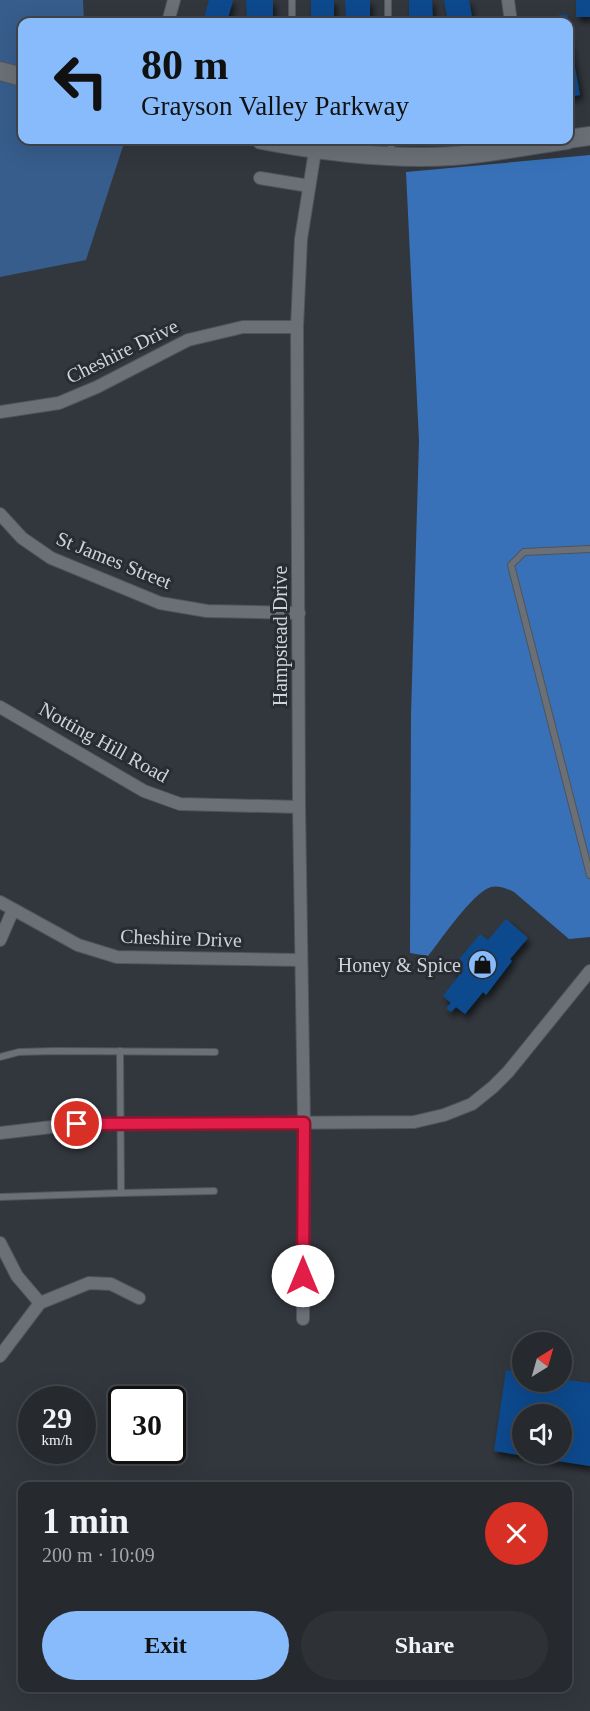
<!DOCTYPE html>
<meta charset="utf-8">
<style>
body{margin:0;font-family:Georgia,serif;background:#2e3136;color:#f1f3f6;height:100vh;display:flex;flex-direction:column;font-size:22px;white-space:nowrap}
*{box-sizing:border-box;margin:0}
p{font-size:20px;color:#a4a6aa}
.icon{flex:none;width:33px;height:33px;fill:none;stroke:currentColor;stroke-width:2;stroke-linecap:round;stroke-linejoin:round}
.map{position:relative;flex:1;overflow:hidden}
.details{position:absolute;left:18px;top:1482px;width:554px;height:210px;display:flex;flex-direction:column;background:#26292e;border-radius:12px;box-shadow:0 6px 24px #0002,0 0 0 2px #42454a}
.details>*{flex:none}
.hud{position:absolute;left:18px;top:18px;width:555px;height:126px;border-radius:12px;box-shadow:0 6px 24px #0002,0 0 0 2px #42454a;background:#88bbfc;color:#111;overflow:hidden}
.needle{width:39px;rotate:37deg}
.buttons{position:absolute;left:512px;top:1332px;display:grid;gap:12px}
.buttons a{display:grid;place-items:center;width:60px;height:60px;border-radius:50%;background:#26292e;box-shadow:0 6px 24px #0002,0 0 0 2px #42454a;font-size:30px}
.speed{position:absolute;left:18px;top:1386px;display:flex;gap:12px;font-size:30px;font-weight:700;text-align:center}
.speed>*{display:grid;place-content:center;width:78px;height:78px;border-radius:50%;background:#26292e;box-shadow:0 6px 24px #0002,0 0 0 2px #42454a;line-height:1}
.speed small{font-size:15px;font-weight:400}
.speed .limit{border:3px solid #111;border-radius:9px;background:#fff;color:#111}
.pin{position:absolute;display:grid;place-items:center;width:51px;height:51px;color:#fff;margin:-26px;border:3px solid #fff;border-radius:50%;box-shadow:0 2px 6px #0007}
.me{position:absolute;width:66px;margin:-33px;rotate:0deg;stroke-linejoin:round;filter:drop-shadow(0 0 4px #0008)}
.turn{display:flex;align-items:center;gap:21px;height:126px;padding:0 24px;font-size:27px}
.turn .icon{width:78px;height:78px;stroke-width:2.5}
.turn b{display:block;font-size:42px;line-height:51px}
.round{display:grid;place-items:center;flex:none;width:63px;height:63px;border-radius:32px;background:#2e3136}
.head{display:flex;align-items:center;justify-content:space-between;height:102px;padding:0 24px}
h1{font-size:36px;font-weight:800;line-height:45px}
.button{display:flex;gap:12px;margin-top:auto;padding:12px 24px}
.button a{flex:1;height:69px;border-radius:36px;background:#88bbfc;color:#111;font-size:24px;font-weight:800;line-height:69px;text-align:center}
.button a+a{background:#2e3136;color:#f1f3f6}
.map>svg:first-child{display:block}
.green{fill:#375d8c}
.forest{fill:#3871b8}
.building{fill:#0c4a8d;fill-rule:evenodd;filter:url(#shadow)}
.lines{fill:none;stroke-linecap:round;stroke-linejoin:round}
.lane-casing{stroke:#51545a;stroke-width:8}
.street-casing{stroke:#51545a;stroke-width:14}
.secondary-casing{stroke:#51545a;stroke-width:20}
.lane{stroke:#6b7077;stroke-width:6}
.street{stroke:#6b7077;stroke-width:12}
.secondary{stroke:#6b7077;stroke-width:18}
.route-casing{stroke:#92132f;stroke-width:15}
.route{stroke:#e11d48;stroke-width:10}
.labels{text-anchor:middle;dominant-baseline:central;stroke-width:6;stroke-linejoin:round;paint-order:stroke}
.street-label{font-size:20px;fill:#d0d3d7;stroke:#282d33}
.poi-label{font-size:20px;fill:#d0d3d7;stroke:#282d33;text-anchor:end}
</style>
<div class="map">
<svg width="590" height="1711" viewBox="0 0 590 1711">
<defs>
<filter id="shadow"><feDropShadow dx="3" dy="5" stdDeviation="3" flood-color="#0009"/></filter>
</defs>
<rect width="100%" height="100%" fill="#32373d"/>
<polygon class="green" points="0,0 83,0 84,22 22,22 22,140 125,140 86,260 0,277"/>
<path class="forest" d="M590 155V937L569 939 514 892C508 889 498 885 491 887 472 893 441 940 428 956L410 953 411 715 419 441 406 172Z"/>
<g class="building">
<polygon points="209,0 233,0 227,22 203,22"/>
<polygon points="246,0 273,0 273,22 247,22"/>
<rect x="311" y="0" width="23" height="22"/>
<polygon points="345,0 370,0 370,22 346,22"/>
<polygon points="409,0 432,0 433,22 409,22"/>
<polygon points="444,0 469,0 473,22 448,22"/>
<rect x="576" y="0" width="14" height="17"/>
<polygon points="567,14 569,22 545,22 545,18"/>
<polygon points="568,30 580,95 568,97"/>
<polygon points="506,919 528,938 510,959 512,961 486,995 483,992 465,1014 456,1007 451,1012 446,1008 451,1003 443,996 460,974 452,968 480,934 488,940"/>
<path d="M506 1370 522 1373V1382H561V1379L590 1383V1466L494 1451ZM522 1414H561V1454H522Z"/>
</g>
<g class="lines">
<defs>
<g id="lane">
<polyline points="292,0 292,22"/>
<polyline points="388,0 388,22"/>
<polyline points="391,140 391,155"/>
<polyline points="590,549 524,552 511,565 590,875"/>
<polyline points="0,1057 19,1052 56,1051 215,1052"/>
<polyline points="121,1193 214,1191"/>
<polyline points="0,1197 121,1193 120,1051"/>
</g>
<g id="street">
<polyline points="508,0 511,22"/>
<polyline points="168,22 174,0"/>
<polyline points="260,178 309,186"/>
<polyline points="0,412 59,403 97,387 188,340 243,327 297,327"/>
<polyline points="0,514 22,538 51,558 160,603 207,611 299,613"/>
<polyline points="0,707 144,791 180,804 299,807"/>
<polyline points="0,902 78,945 117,957 301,960"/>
<polyline points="0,940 13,910"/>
<polyline points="0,1133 77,1124 414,1122 444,1115 472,1104 493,1087 508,1072 590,971"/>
<polyline points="0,1243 17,1276 40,1303"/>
<polyline points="303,1319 304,1123 299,807 297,327 301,239 315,151"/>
<polyline points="0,1356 40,1303 89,1283 111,1284 139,1298"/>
</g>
<g id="secondary">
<polyline points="0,71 22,77"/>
<polyline points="568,139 590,136"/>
<path d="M261 140C324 152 389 160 453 156 492 153 530 145 567 140"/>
</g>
</defs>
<use href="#lane" class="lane-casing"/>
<use href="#street" class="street-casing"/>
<use href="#secondary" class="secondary-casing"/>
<use href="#lane" class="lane"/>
<use href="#street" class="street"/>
<use href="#secondary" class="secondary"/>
</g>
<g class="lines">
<defs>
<polyline id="route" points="77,1124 304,1123 303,1276"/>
</defs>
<use href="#route" class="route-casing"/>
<use href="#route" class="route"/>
</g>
<defs>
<symbol id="shop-disc" viewBox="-11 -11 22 22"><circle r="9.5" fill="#88bbfc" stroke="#282d33"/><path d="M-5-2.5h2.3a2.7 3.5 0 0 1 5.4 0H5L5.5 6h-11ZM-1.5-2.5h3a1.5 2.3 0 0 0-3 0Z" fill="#111"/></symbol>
</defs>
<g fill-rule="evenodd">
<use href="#shop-disc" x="466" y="948" width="33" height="33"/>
</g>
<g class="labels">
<g class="street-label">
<text transform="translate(122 351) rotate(-26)">Cheshire Drive</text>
<text transform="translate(114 560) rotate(22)">St James Street</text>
<text transform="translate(280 636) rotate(-90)">Hampstead Drive</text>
<text transform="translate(104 742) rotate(29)">Notting Hill Road</text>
<text transform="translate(181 938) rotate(2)">Cheshire Drive</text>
</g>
<g class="poi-label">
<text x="461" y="965">Honey &amp; Spice</text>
</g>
</g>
</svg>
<div class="buttons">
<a><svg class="needle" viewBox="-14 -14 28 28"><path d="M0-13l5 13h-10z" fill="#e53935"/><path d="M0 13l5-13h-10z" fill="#a4a6aa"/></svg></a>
<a><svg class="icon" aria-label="sound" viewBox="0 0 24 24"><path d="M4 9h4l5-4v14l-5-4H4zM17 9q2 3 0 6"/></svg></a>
</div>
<div class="speed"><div>29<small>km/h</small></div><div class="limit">30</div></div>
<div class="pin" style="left:77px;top:1124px;background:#d93025"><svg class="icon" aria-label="arrive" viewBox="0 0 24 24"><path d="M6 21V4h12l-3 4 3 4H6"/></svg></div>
<svg class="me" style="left:303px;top:1276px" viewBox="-20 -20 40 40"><circle r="19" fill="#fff"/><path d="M0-13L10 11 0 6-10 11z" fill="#e11d48"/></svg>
<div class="hud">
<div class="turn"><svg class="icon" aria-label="left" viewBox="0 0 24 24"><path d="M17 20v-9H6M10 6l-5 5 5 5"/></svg><div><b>80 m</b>Grayson Valley Parkway</div></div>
</div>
<section class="details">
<div class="head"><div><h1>1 min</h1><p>200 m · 10:09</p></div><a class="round" style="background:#d93025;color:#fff"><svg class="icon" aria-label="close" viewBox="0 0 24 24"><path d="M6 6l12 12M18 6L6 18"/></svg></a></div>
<div class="button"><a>Exit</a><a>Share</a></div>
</section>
</div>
